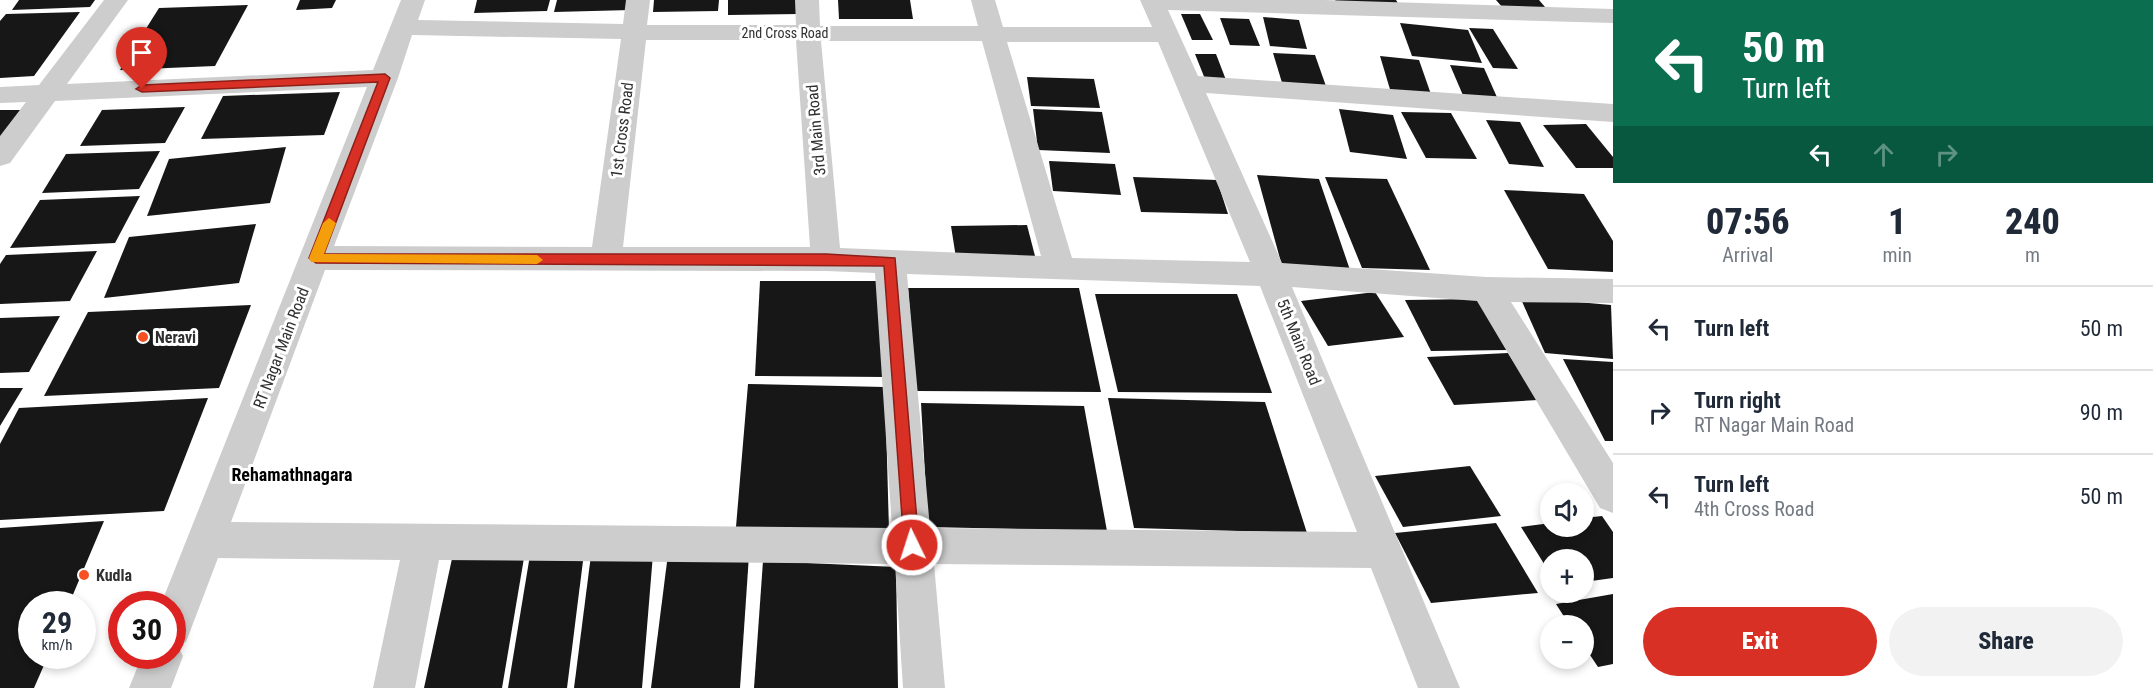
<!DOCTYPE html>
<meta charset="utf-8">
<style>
body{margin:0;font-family:"Roboto Condensed",sans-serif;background:#f2f2f3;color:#1f2937;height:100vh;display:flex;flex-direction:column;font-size:22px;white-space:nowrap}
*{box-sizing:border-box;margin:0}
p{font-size:20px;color:#747a83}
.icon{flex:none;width:33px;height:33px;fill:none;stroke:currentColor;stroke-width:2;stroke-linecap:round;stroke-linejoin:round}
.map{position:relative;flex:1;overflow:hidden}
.drawer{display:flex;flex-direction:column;background:#fff;width:540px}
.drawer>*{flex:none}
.banner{background:#0b6e4f;color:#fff;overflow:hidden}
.controls{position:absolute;left:1540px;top:483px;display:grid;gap:12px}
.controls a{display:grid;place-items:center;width:54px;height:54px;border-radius:50%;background:#fff;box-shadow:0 3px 9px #0003;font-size:30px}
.speed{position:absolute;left:18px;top:591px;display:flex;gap:12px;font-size:30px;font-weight:700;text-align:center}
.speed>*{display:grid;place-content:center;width:78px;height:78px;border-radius:50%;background:#fff;box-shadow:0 3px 9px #0003;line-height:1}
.speed small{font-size:15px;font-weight:400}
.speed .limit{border:9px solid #d22;background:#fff;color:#111}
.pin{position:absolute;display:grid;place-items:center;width:51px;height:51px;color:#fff;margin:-62px -26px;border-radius:50% 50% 50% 0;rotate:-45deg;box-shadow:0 0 6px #0007}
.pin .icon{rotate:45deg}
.me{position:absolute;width:66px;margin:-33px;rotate:356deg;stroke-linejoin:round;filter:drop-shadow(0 0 4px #0008)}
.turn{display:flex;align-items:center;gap:21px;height:126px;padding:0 30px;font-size:27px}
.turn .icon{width:78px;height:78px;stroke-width:2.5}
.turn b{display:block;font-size:42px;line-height:51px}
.lanes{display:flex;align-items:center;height:57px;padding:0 30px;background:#0003;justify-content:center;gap:30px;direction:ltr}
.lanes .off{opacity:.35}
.eta{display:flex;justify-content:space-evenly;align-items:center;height:102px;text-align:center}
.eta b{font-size:36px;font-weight:800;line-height:42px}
.cta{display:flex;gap:12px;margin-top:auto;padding:12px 30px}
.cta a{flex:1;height:69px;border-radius:36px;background:#d93025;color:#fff;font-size:24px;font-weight:800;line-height:69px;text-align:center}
.cta a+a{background:#f2f2f3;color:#1f2937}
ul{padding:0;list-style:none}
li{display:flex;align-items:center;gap:18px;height:84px;padding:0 30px;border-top:2px solid #e0e1e3}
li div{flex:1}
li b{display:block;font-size:22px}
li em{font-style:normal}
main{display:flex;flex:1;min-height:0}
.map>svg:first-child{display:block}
.building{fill:#171717}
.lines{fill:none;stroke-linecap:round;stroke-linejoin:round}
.minor{fill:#cdcdcd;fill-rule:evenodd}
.route{fill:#d93025;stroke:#8d1f18;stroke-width:1.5}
.slow{fill:#f59e0b}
.poi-dot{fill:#f75022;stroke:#fff;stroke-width:2}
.labels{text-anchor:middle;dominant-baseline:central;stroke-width:6;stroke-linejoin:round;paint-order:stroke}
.far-street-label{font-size:14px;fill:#303030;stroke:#fff}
.street-label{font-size:16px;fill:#303030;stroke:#fff}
.poi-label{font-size:16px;font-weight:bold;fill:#303030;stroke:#fff;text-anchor:start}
.neighbourhood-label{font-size:18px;font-weight:bold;fill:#000;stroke:#fff}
</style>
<main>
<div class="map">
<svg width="1613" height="688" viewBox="0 0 1613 688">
<rect width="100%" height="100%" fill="#fff"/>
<g class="building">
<polygon points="19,0 95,0 90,7 12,10"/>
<polygon points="300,0 336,0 332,8 296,10"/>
<polygon points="477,0 550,0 547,11 474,13"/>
<polygon points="557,0 632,0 631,10 554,12"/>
<polygon points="654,0 719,0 718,11 653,12"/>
<polygon points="728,0 799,0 799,14 728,15"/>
<polygon points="838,0 910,0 913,19 839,19"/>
<polygon points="1335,0 1396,0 1399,5 1338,5"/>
<polygon points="1496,0 1539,0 1545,7 1503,8"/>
<polygon points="248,5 215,66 120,70 159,8"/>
<polygon points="80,12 34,76 0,78 0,21 6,14"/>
<polygon points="1181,14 1200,14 1213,40 1192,40"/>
<polygon points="1263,17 1299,20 1307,49 1270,46"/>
<polygon points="1220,18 1249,19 1260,46 1230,45"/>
<polygon points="1400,23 1468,30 1482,63 1412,56"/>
<polygon points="1469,28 1493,29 1518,69 1493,68"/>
<polygon points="1273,53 1315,55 1327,89 1283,86"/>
<polygon points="1195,54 1216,54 1226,80 1205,79"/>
<polygon points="1380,56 1419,60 1433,100 1392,96"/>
<polygon points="1450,65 1484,68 1500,104 1465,100"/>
<polygon points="1027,77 1094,79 1100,108 1031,106"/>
<polygon points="340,92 324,135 201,139 223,96"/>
<polygon points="185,107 165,143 80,146 102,110"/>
<polygon points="1033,109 1102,112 1110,153 1038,150"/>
<polygon points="1339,109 1393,115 1407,159 1350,152"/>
<polygon points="0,110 21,110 0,139"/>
<polygon points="1401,112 1451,113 1477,159 1426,158"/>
<polygon points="1486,120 1520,122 1544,167 1509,164"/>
<polygon points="1586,124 1613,157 1613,168 1576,168 1543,125"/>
<polygon points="286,147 270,203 147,216 169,159"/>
<polygon points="160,151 139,189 42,193 66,154"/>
<polygon points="1049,161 1115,164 1121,195 1053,191"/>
<polygon points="1257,175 1319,179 1350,270 1282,266"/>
<polygon points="1133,177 1217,180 1228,214 1141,212"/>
<polygon points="1325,177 1387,179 1430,270 1362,268"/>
<polygon points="1504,190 1584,194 1613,241 1613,272 1548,269"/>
<polygon points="140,196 115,243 10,248 40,200"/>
<polygon points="256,224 239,283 104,298 129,237"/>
<polygon points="1027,225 1035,256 956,258 951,226"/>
<polygon points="97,251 70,301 0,304 0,264 6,255"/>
<polygon points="760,281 880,281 885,377 755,376"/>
<polygon points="908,288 1079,288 1101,392 916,391"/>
<polygon points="1375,292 1404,337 1328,346 1301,301"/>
<polygon points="1095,294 1237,294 1272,393 1118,392"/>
<polygon points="1520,297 1611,305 1613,359 1545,353"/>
<polygon points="1479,299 1509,350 1431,351 1405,300"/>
<polygon points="251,305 219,388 44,396 88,312"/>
<polygon points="60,316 29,372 0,373 0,318"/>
<polygon points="1508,353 1538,400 1454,405 1427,357"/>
<polygon points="1563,359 1613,362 1613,441 1605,441"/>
<polygon points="748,384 885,387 889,531 736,527"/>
<polygon points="0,388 23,388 0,426"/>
<polygon points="208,398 164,511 0,520 0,444 19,408"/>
<polygon points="1108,398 1265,402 1307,533 1134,528"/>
<polygon points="921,403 1084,406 1107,531 928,527"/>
<polygon points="1470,466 1501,516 1403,527 1375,476"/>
<polygon points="1602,516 1613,532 1613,578 1584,582 1584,560 1551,560 1551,575 1521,527 1551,523 1551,526 1584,526 1584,518"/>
<polygon points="104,521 69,604 32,604 32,656 48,656 34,688 0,688 0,528"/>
<polygon points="1496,523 1538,593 1431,603 1395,533"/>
<polygon points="525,552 502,688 424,688 453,554"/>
<polygon points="584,553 567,688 508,688 530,555"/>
<polygon points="653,554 642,688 574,688 591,555"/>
<polygon points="668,554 749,555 740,688 651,688"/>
<polygon points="763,561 896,567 898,688 754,688"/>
<polygon points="1613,594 1613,664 1598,667 1584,646 1584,626 1570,626 1556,604"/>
</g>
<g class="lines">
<path class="minor" d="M104 0H128L67 84 373 70 401 0H425L418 20 623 24 626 0H650L647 25H796L795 0H819L820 26H978L971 0H995L1003 27H1152L1140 0H1324L1613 9V23L1168 10 1198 76 1613 104V122L1206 93 1282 263 1486 277 1613 279V303L1511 302 1613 463V513L1600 508 1477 301 1292 287 1460 688H1418L1371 568 934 564 945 688H903L895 564 439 560 415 688H373L400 560 218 558 186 642 178 646 183 656 171 688H129L142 656H172V604H161L367 87 55 101 10 163 0 166V136L26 102 0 103V87L39 85ZM412 35 621 39 592 247 334 246 398 78ZM646 40H796L810 247H623ZM821 41H982L1041 256 840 248ZM1007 42H1158L1250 262 1072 258ZM325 270 826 271 875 273 892 528 231 522ZM907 274 1260 286 1357 532 930 528Z"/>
</g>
<polygon class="route" points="385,74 390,78 324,254 826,254 895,258 919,545 917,551 912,553 906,551 904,545 884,266 316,263 309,258 378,82 142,92 136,89 142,85"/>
<polygon class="slow" points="329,218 336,223 324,254 537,255 543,260 537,264 311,262 309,258 323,223"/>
<g class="poi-dot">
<circle cx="143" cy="337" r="6"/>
<circle cx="84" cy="575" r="6"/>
</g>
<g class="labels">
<g class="far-street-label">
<text x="785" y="33">2nd Cross Road</text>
</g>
<g class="street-label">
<text transform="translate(622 130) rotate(-83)">1st Cross Road</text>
<text transform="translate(816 130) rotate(-95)">3rd Main Road</text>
<text transform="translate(1299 342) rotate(68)">5th Main Road</text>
<text transform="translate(281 348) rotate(-69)">RT Nagar Main Road</text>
</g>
<g class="poi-label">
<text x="155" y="337">Neravi</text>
<text x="96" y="575">Kudla</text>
</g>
<g class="neighbourhood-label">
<text x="292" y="474">Rehamathnagara</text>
</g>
</g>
</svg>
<div class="controls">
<a><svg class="icon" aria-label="sound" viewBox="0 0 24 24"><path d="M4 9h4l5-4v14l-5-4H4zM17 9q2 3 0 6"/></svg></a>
<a>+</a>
<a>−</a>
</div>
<div class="speed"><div>29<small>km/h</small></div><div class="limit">30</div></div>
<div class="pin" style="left:142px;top:89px;background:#d93025"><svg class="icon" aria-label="arrive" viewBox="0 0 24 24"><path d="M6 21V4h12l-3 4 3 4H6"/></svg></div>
<svg class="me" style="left:912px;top:545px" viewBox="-20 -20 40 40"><circle r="17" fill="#d93025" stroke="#fff" stroke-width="3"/><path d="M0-11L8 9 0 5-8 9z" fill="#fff"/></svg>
</div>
<section class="drawer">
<div class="banner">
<div class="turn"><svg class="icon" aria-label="left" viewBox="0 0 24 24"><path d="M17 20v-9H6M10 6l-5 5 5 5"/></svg><div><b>50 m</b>Turn left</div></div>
<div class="lanes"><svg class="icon" aria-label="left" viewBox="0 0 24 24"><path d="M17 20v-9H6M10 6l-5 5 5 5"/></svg><svg class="icon off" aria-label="ahead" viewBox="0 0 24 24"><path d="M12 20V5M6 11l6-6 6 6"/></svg><svg class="icon off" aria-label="right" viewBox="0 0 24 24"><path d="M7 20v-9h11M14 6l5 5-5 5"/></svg></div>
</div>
<div class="eta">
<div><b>07:56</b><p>Arrival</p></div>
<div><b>1</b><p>min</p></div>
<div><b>240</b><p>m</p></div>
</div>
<ul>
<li><svg class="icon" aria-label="left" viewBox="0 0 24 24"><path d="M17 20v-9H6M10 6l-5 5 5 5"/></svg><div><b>Turn left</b></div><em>50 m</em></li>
<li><svg class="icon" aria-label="right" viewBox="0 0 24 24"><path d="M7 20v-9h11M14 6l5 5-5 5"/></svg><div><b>Turn right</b><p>RT Nagar Main Road</p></div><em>90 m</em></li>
<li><svg class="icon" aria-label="left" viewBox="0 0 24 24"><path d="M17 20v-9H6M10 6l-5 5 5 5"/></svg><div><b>Turn left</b><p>4th Cross Road</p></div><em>50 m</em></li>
</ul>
<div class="cta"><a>Exit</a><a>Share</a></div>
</section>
</main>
